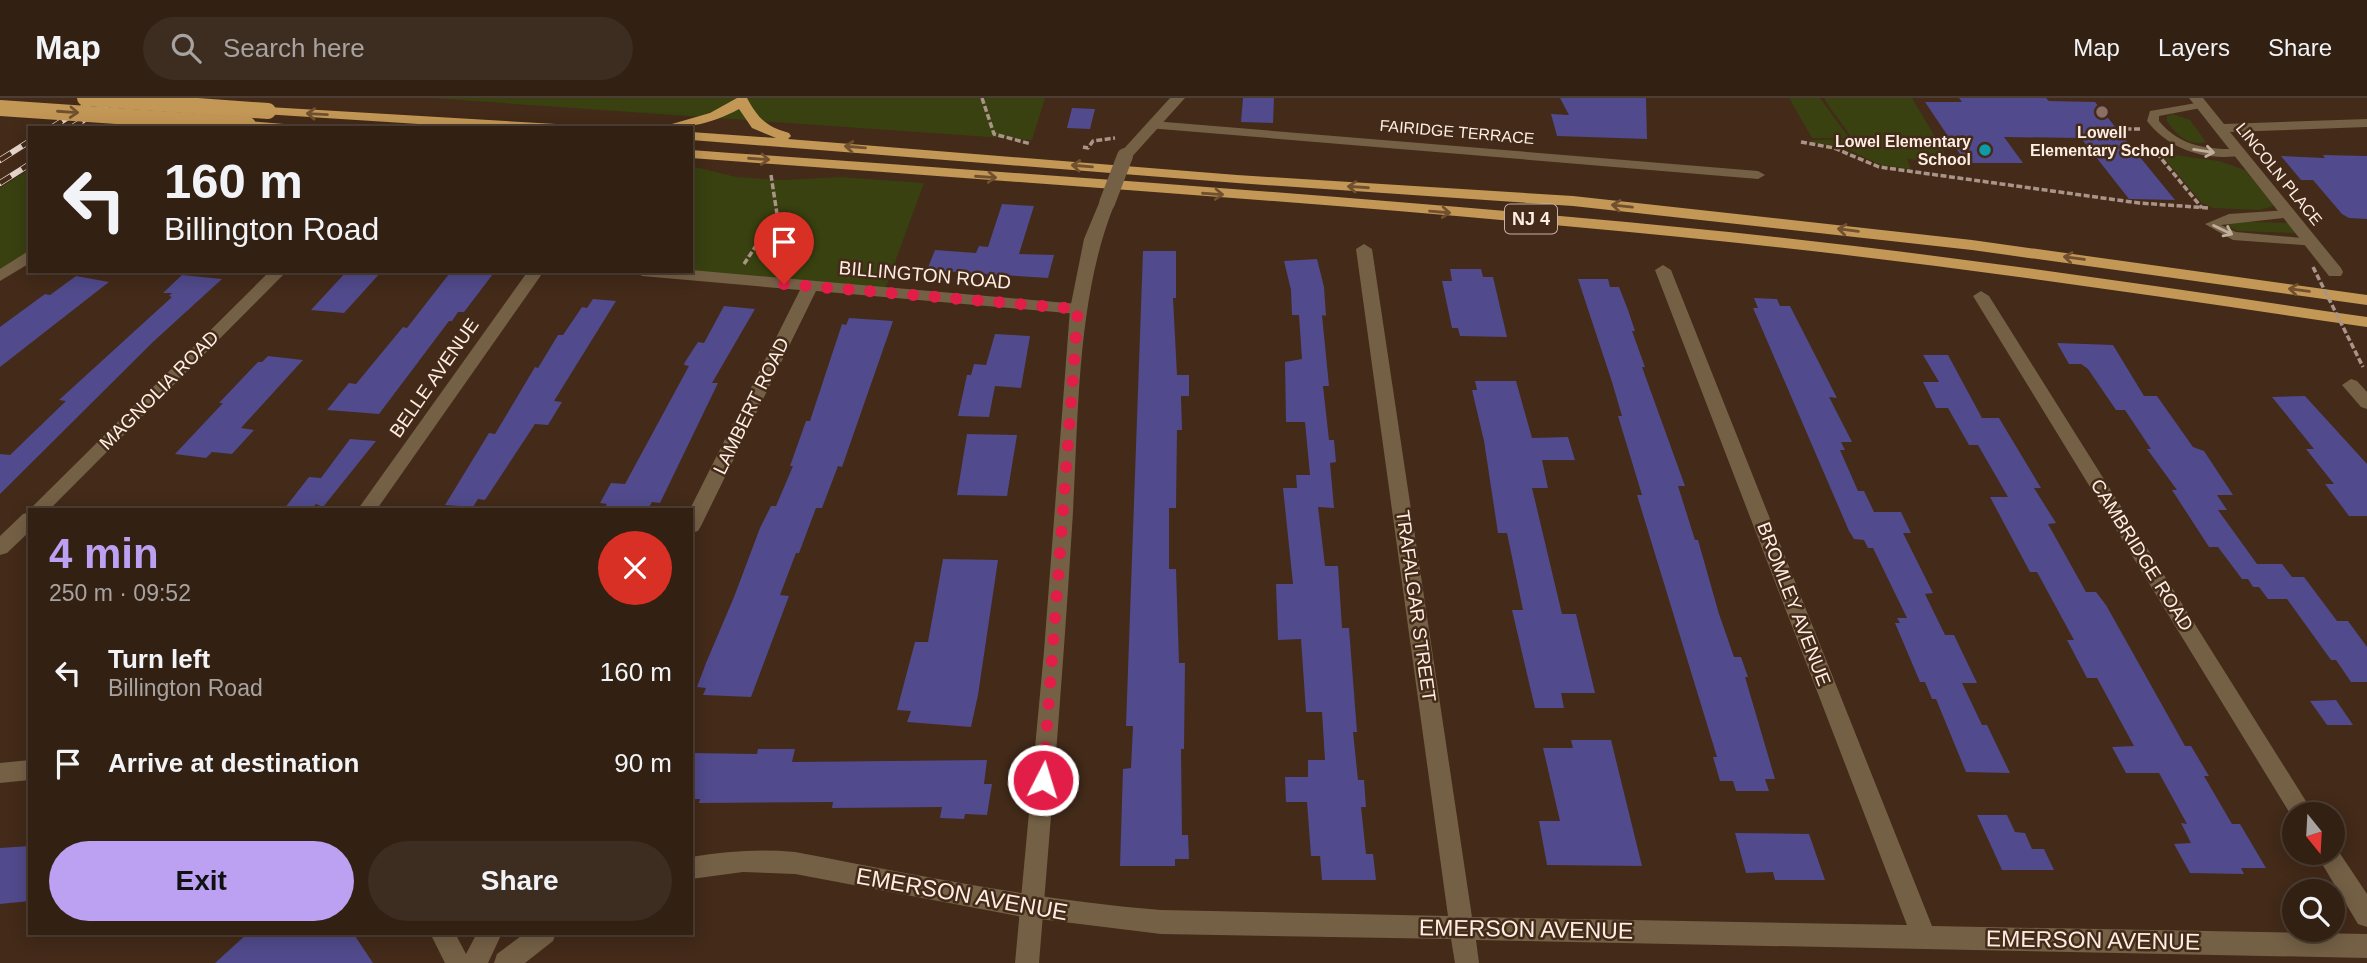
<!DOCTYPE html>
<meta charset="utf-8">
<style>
body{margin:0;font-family:Arial,sans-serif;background:#3d2d21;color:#f1f3f6;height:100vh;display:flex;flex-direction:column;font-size:26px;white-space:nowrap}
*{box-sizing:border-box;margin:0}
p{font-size:23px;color:#a8a3a0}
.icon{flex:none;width:38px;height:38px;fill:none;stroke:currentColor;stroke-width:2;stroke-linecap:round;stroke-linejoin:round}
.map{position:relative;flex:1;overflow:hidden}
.details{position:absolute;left:28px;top:410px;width:665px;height:427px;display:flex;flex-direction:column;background:#322013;border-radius:0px;box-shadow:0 4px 18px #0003,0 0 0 2px #4d3e33}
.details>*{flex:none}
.guide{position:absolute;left:28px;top:28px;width:665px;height:147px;border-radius:0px;box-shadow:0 4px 18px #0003,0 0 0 2px #4d3e33;background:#322013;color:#f1f3f6;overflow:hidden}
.needle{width:46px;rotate:162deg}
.controls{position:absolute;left:2282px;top:704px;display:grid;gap:14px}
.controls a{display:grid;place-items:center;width:63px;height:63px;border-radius:50%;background:#322013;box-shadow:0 4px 18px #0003,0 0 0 2px #4d3e33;font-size:35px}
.pin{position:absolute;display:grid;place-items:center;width:60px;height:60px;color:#fff;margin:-72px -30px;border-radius:50% 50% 50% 0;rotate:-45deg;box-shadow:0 0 7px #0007}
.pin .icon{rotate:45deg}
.me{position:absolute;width:77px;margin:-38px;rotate:5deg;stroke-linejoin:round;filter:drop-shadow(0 0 5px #0008)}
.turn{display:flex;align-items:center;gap:24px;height:147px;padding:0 21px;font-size:32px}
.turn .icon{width:91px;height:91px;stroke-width:2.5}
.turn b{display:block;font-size:49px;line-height:60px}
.round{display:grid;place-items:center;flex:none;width:74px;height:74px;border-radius:37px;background:#3d2d21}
.headline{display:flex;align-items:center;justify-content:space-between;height:119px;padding:0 21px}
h1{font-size:42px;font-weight:700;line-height:52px;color:#bca0f2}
.button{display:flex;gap:14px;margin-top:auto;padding:14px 21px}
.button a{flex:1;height:80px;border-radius:42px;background:#bca0f2;color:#111;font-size:28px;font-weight:700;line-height:80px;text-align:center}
.button a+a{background:#3d2d21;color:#f1f3f6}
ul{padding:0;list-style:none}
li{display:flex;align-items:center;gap:21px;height:91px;padding:0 21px}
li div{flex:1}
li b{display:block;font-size:26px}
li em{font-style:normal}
header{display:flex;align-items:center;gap:42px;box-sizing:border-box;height:98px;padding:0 35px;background:#322013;border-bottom:2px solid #4d3e33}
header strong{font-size:33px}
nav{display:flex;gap:38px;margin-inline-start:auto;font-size:24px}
.search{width:490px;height:63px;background:#3d2d21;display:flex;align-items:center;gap:18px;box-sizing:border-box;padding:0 24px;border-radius:38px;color:#a8a3a0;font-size:26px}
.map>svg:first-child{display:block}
.green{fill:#394110}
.building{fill:#514a8c}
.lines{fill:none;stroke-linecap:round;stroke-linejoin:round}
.path{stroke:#a99487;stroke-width:3.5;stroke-dasharray:6 2.5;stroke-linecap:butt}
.service{fill:#746045;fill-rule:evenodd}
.minor{fill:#746045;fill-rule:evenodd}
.tertiary{fill:#746045;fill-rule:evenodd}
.trunk{fill:#c39756;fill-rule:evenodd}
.rail-casing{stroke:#e8d6cb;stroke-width:6}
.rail{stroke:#432a19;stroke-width:4.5;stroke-dasharray:13;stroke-linecap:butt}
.path-bridge{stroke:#a99487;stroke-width:3.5;stroke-dasharray:6 2.5;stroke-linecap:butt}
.tertiary-bridge{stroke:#746045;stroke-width:16}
.trunk-bridge{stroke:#c39756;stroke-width:16}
.oneway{stroke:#70502e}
.oneway2{stroke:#c0ae9b}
.route{stroke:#e11d48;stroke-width:12;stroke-dasharray:0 21.6}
.education-dot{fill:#8d6e63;stroke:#432a19;stroke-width:2.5}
.culture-dot{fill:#0f9aa8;stroke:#432a19;stroke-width:2.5}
.labels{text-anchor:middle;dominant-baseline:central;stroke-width:5;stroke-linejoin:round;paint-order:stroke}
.far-street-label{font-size:16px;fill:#feede2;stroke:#432a19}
.far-poi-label{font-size:16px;font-weight:bold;fill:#feede2;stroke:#432a19}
.shield{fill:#432a19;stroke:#c6b2a6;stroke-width:2}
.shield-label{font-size:18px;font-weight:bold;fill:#feede2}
.street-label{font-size:19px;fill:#feede2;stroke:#432a19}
.near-street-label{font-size:23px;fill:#feede2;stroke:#432a19}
</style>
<header>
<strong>Map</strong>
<div class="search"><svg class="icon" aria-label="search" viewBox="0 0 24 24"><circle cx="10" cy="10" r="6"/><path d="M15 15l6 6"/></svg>Search here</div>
<nav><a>Map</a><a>Layers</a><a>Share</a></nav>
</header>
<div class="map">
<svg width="2367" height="865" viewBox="0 0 2367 865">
<rect width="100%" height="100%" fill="#432a19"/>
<g class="green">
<polygon points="431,0 1045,0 1032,42"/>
<polygon points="1789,0 1820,0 1849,40 1812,40"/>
<path d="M1824 0H1912L1944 54 1945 65 1907 61 1911 71 1881 67 1849 52 1812 44 1810 42 1852 41C1844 26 1832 15 1824 0Z"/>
<path d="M2173 16 2190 22 2206 44C2189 49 2175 36 2167 23V18Z"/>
<polygon points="2160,55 2219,63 2245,72 2274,108 2260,112 2213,110 2202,105"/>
<polygon points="691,68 736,79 783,82 840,79 924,85 884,194 691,173"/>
<polygon points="30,71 30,157 0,178 0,90"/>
<polygon points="2231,123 2290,125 2296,135 2237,133 2226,126"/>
</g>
<g class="building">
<polygon points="1243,0 1274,0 1273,25 1241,24"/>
<polygon points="1560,0 1646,0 1647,41 1557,38 1551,16 1569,17"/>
<polygon points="1959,0 2046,0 2049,3 2095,4 2175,102 2129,101 2081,40 2004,39 2023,65 1966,65 1925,4 1962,4"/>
<polygon points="1072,10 1095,11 1090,31 1067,30"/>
<polygon points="2323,57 2367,58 2367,121 2349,120 2342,116 2313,82 2301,82 2281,58 2325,60"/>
<polygon points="1002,106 1034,108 1019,156 1054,157 1048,180 927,172 935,152 976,155 979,148 988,149"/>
<polygon points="1143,153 1176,153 1176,200 1173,200 1177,277 1189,277 1189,298 1181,298 1182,332 1177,332 1176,410 1169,410 1169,471 1176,471 1179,565 1185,565 1184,651 1181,651 1182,737 1188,737 1189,761 1175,761 1175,768 1120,768 1123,671 1131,670 1133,628 1126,628"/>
<polygon points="1317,161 1324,189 1326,218 1322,217 1329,288 1323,288 1329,342 1334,342 1336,364 1330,365 1334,410 1318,409 1325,468 1338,468 1342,530 1349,530 1357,634 1353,634 1358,682 1364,682 1366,709 1361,709 1366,756 1373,756 1376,782 1322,782 1320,758 1311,758 1307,704 1286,704 1285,679 1308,679 1308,662 1325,662 1322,614 1306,614 1301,541 1278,542 1276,486 1293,486 1283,390 1297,390 1296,377 1310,377 1305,324 1286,324 1285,264 1302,261 1299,217 1292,217 1291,192 1284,163"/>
<polygon points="1450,171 1481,171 1483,179 1493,179 1507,239 1460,238 1458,230 1452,230 1442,183 1452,183"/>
<polygon points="347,173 382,173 344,215 311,212"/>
<polygon points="465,173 493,176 464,214 458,214 452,223 449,223 379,316 327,312 349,285 356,286 403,229 407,230 449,176 462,177"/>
<polygon points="182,177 222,181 154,243 0,396 0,356 10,357 66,303 59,302 172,199 169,198 172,195 163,195"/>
<polygon points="76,178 109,184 0,269 0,229 45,196 50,197"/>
<polygon points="1578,181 1608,181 1610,189 1619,189 1628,212 1635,233 1632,233 1645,269 1642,269 1685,388 1678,388 1695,442 1698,442 1719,516 1734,559 1741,559 1748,579 1745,579 1775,681 1765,681 1769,693 1736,693 1733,683 1720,683 1713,659 1717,659 1637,397 1642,397 1618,318 1622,318 1612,284"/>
<polygon points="1754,200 1777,201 1780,208 1790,208 1837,300 1829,299 1852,344 1841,344 1845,352 1840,352 1858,393 1864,393 1874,414 1901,414 1911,435 1903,435 1933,495 1925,496 1945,537 1954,537 1977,585 1962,585 1982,627 1987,627 2010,675 1966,674 1936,601 1932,601 1925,584 1920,584 1895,525 1900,525 1897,520 1907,520 1873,450 1868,450 1864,442 1854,441 1849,433 1753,210 1758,210"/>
<polygon points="593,201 616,203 554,303 562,304 548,327 535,326 485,402 478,401 473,409 445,407 489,335 495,336 535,269 538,270 558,237 563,237 582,209 587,210"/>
<polygon points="724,208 755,211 712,285 718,285 660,405 652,404 648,411 605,409 607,406 600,405 611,385 625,386 689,268 684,267 685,264 698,244 704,245"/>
<polygon points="849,220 893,223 842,369 838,368 822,410 816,410 799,455 796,455 780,497 789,498 751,599 703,597 706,590 697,589 706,565 734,499 760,430 771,408 776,408 793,368 790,368 806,323 810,323 842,226 846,227"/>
<polygon points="995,236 1030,238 1021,290 995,288 989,319 958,318 967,277 971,277 974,266 986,267"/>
<polygon points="2057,245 2113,247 2144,298 2157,298 2193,349 2204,353 2233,397 2217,397 2227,412 2218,412 2257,466 2282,466 2292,479 2304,479 2337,523 2348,523 2367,549 2367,584 2351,584 2336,562 2331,562 2287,501 2268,501 2259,489 2253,489 2248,481 2242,481 2218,449 2209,449 2172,392 2177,392 2147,351 2151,351 2125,312 2116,312 2088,271 2081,266 2069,266"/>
<polygon points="1923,257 1948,257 1982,320 1999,320 2041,390 2034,390 2056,425 2048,426 2086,494 2096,494 2106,507 2185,648 2191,648 2209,678 2204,678 2232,726 2240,726 2266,770 2241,770 2244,776 2190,775 2174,746 2191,745 2181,725 2187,726 2159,675 2126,675 2112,649 2134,648 2097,580 2087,580 2067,542 2074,542 2037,474 2030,474 1990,399 2008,399 1978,347 1969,347 1948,310 1936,310 1923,284 1939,284"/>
<polygon points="268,258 303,262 241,330 254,332 232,356 212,354 206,360 175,356 223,305 219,305 258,264 262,264"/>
<polygon points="1475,283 1516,283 1532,340 1568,339 1575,362 1542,362 1548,390 1532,390 1562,516 1576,516 1595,595 1561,595 1564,610 1535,610 1512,512 1523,512 1507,435 1498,435 1484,343 1472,292 1477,292"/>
<polygon points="2305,298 2367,366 2367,418 2349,418 2325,386 2334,386 2306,351 2314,351 2272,299"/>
<polygon points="967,336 1017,337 1007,398 957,397"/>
<polygon points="350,341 376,343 323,409 316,406 311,411 284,411 309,379 321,380"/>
<polygon points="943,461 998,462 978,597 971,629 907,624 911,613 897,612 915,544 928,544"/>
<polygon points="2336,602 2353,627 2327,627 2310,603"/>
<polygon points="1571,642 1611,642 1642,768 1547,767 1539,723 1560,723 1543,650 1573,650"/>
<polygon points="758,651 795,651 792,664 987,662 984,686 992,686 987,717 965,716 964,721 940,720 942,709 832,710 833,704 699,705 700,701 691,701 691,655 757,656"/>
<polygon points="1977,717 2007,717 2015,734 2025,735 2032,751 2044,751 2054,772 2002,772"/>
<polygon points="1735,735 1809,736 1825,782 1775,782 1773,774 1746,775"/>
<polygon points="30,748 30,803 0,806 0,750"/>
<polygon points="248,835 353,835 373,865 215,865"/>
</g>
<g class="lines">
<g class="path">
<polyline points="982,0 994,36 1031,46"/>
<polyline points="2117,31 2140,31"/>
<polyline points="1801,44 1834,50 1879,69 2139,105 2209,110"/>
<polyline points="1083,49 1088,50 1093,43 1115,40"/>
<polyline points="2161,53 2155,53 2202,110"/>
<polyline points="744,166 777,116 771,77"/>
</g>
<g class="service">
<path d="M2202 4 2208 7 2206 9 2159 18V23C2176 44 2198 50 2224 51 2233 51 2240 50 2246 55L2244 57C2208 64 2169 52 2147 23L2150 13Z"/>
<polygon points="2288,112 2294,116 2292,119 2221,127 2236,134 2312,141 2316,142 2316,148 2233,142 2205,126 2229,116"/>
</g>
<g class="minor">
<polygon points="2189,0 2203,0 2224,26 2367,21 2367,29 2230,34 2341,170 2343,174 2341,178 2329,178"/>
<polygon points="1153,23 1758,73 1765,77 1758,81 1148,30 1146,27"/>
<path d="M1364 146 1372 151 1472 819 1907 827 1655 172 1663 167 1671 172 1932 828 2367 836V860L1476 842 1479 865H1455L1451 841 1161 836 1023 819 795 776 743 774 691 781V759C726 753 760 751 795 754 917 777 1037 802 1161 812L1448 818 1356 151Z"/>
<polygon points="691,172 1078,206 1086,211 1078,216 816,193 701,428 698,433 691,435 690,411 800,192 642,178 634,173"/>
<polygon points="270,173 287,173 50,411 30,411"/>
<polygon points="528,173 544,173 377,411 358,411"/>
<polygon points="1981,193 1989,198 2314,716 2294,716 2294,722 1973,198"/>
<polygon points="2351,281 2357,283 2367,294 2367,311 2361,309 2342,287"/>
<polygon points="30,414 30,433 7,455 0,457 0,438 23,416"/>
<polygon points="30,662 30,682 0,685 0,665"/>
<polygon points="2333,745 2367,796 2367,829 2358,826 2315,754 2333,754"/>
<polygon points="430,835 455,835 466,856 477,835 502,835 488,865 445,865"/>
<polygon points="525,835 556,835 553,843 525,865 494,865 497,856"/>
</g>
<g class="tertiary">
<polygon points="1170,0 1185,0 1130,61 1120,61 1118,58 1120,55"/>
<path d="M1107 100 1115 105C1075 202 1079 326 1072 430 1063 575 1051 720 1039 865H1015L1044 553 1070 211 1084 141 1099 105Z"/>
<polygon points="30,152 30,165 0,183 0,171"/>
</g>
<g class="trunk">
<path d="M737 0H747C758 20 766 29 789 35L791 38 788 41 1237 77 1573 98 1972 142 2367 197V207L1972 152 1573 108 1237 85 691 42V34L776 40 752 30 739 11C712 26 688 30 658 30L710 15Z"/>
<polygon points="268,9 556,26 563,30 481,30 263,16 261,13"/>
<polygon points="248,23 284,26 291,30 243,30 243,24"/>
<path d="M691 52C1037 77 1384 99 1729 134 1943 156 2155 188 2367 219V229C2155 198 1943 166 1729 144 1384 108 1037 86 691 60Z"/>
</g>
<defs>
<g id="rail">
<polyline points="51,30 98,0"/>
<polyline points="71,30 118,0"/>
<polyline points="0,62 30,43"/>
<polyline points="0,85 30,66"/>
</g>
</defs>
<use href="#rail" class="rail-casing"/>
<use href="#rail" class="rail"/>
<polyline class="path-bridge" points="2313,169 2363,269"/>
<polyline class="tertiary-bridge" points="1107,105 1125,58"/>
<g class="trunk-bridge">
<polyline points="85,0 268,13"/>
<polyline points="0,10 248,27"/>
</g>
</g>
<defs><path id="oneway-shaft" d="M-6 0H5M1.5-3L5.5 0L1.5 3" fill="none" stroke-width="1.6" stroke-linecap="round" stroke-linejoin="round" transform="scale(1.75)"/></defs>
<g class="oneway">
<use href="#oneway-shaft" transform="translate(68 14) rotate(4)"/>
<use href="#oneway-shaft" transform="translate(317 16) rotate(-177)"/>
<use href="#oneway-shaft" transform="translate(855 49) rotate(-175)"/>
<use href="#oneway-shaft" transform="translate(759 61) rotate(4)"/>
<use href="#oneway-shaft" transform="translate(1082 68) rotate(-175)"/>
<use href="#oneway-shaft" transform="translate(986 79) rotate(4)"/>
<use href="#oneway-shaft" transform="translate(1358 89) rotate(-176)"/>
<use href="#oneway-shaft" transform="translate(1213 96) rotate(4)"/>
<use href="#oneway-shaft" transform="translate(1622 108) rotate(-174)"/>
<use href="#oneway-shaft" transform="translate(1440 114) rotate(5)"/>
<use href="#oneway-shaft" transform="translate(1848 132) rotate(-173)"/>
<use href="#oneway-shaft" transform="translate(2074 160) rotate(-172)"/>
<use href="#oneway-shaft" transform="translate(2299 192) rotate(-172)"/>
</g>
<g class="oneway2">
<use href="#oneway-shaft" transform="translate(2204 53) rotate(9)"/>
<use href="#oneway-shaft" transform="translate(2223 132) rotate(26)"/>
</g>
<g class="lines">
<polyline class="route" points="784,186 1078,211 1043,682"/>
</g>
<circle class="education-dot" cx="2102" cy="14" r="7"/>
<circle class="culture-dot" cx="1985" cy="52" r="7"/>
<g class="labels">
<g class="far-street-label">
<text transform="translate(1457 34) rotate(5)">FAIRIDGE TERRACE</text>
<text transform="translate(2279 76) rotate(51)">LINCOLN PLACE</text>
</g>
<g class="far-poi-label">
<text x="2102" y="34">Lowell<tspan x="2102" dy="18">Elementary School</tspan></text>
<text x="1971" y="43" text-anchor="end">Lowel Elementary<tspan x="1971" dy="18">School</tspan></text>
</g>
<rect class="shield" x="1505" y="106.5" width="52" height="29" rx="5"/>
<g class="shield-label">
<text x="1531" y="121">NJ 4</text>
</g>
<g class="street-label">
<text transform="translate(925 177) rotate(5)">BILLINGTON ROAD</text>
<text transform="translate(434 280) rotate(-55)">BELLE AVENUE</text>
<text transform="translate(159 292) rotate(-45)">MAGNOLIA ROAD</text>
<text transform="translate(751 308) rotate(-64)">LAMBERT ROAD</text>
<text transform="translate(2142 457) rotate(58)">CAMBRIDGE ROAD</text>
<text transform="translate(1794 506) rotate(69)">BROMLEY AVENUE</text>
<text transform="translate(1416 508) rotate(82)">TRAFALGAR STREET</text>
</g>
<g class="near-street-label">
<text transform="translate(962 796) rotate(10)">EMERSON AVENUE</text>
<text transform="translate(1526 831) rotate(1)">EMERSON AVENUE</text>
<text transform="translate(2093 842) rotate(1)">EMERSON AVENUE</text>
</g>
</g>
</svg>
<div class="controls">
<a><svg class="needle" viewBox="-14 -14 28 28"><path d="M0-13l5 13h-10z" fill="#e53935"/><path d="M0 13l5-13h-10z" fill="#a8a3a0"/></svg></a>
<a><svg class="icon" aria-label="search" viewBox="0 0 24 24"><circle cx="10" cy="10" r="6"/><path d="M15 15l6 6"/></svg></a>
</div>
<div class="pin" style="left:784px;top:186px;background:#d93025"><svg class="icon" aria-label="arrive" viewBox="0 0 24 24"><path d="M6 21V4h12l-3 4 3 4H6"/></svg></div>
<svg class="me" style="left:1043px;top:682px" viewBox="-20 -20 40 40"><circle r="17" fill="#e11d48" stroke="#fff" stroke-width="3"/><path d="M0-11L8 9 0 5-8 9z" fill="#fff"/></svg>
<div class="guide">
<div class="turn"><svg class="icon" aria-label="left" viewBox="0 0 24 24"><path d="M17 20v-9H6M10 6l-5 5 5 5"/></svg><div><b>160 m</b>Billington Road</div></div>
</div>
<section class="details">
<div class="headline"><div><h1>4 min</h1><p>250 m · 09:52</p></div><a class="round" style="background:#d93025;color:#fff"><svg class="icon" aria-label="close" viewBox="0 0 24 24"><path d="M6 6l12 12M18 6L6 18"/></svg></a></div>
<ul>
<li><svg class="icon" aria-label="left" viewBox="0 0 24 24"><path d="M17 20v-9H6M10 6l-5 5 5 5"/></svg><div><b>Turn left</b><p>Billington Road</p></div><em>160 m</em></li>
<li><svg class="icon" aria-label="arrive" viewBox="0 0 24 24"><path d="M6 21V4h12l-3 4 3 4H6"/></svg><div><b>Arrive at destination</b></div><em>90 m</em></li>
</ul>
<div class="button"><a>Exit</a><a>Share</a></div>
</section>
</div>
